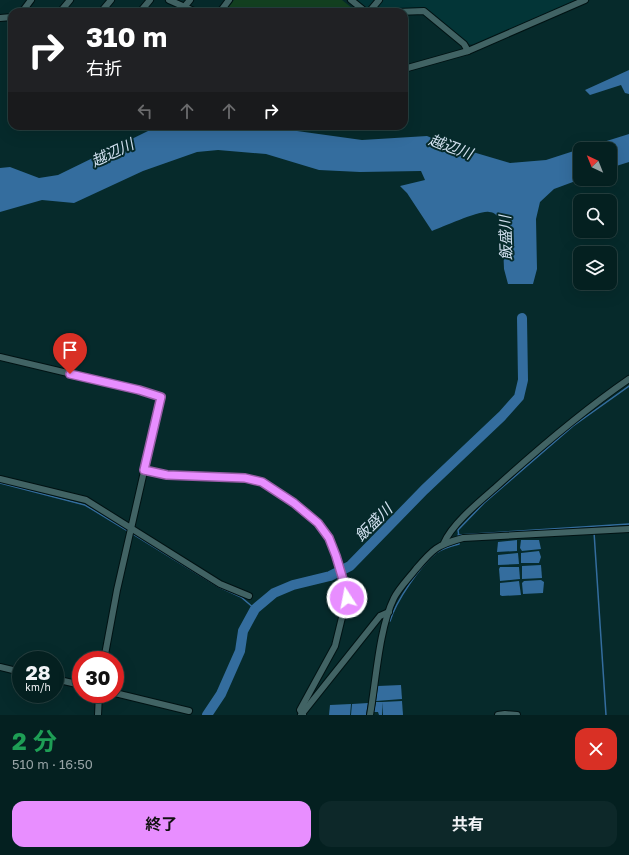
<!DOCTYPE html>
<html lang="ja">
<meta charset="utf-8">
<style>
body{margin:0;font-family:"Golos Text","Noto Sans JP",sans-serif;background:#0d2829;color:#f1f3f6;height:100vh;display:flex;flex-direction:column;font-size:15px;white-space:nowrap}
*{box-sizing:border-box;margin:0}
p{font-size:13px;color:#97a3a5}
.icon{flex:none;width:22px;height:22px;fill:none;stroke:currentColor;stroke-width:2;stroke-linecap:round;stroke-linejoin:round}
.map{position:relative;height:715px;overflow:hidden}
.drawer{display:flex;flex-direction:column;background:#042020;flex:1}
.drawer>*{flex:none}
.guide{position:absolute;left:8px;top:8px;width:400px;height:122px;border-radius:12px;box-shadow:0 4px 16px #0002,0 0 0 1px #253e3e;background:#202124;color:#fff;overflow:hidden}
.needle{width:26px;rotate:317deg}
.buttons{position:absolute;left:573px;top:142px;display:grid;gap:8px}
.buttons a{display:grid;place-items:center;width:44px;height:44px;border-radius:8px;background:#042020;box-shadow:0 4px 16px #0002,0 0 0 1px #253e3e;font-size:20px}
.speed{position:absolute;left:12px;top:651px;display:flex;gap:8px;font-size:20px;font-weight:700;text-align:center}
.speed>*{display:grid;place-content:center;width:52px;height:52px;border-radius:50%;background:#042020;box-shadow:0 4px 16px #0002,0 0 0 1px #253e3e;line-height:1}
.speed small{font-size:10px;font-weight:400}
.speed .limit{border:6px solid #d22;background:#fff;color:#111}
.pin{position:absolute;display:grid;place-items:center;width:34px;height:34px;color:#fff;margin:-41px -17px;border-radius:50% 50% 50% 0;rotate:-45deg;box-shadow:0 0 4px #0007}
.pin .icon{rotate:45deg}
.me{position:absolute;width:44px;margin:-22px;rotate:349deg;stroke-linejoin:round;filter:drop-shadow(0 0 3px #0008)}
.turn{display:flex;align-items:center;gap:14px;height:84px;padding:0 12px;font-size:18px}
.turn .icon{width:52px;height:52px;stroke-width:2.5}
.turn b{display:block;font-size:28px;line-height:34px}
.lanes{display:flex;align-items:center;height:38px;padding:0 12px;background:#0003;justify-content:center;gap:20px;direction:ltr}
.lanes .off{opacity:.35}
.round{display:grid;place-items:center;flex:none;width:42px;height:42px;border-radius:12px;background:#0d2829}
.summary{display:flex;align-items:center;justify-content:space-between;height:68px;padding:0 12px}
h1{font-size:24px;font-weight:700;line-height:30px;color:#1e9e55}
.primary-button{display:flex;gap:8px;margin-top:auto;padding:8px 12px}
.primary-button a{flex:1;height:46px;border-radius:12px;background:#e88eff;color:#111;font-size:16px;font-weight:700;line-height:46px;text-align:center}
.primary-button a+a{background:#0d2829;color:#f1f3f6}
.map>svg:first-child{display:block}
.built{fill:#033537}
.green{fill:#134020}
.water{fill:#346d9e}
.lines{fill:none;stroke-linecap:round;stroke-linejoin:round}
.stream{stroke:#346d9e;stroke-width:1.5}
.river{stroke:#346d9e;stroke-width:10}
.minor-casing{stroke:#001213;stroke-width:8}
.minor{stroke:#416364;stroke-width:6}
.route-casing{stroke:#975ca6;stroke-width:10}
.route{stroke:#e88eff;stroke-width:7}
.labels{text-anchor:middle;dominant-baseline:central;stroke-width:4;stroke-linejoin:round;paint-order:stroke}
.water-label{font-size:15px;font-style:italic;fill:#d2e1f0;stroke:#062a2b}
</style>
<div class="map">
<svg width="629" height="715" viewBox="0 0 629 715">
<rect width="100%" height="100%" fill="#062a2b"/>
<polygon class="built" points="357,0 578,0 474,45 469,44 426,8 370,11"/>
<polygon class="green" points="234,0 342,0 357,12 224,12"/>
<g class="water">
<polygon points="629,70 629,94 625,93 621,85 590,95 585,90"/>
<path d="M169 126H261L362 140 427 136 449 145 510 163 546 160 580 149 581 179 554 189 540 202 536 219 537 269 533 284H508L504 269 502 221C498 217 495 212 489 212 480 210 443 227 432 231L407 193 400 186 425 180 421 171 360 172 319 170 266 154 218 150 197 152 143 171 74 203 42 200 0 212V168L10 167 39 178 58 175 148 131Z"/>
<polygon points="629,134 629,162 610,168 610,149 581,149"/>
<polygon points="517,540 517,551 497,552 498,542"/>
<polygon points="521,540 539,540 541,549 522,551 520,548"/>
<polygon points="539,551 541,557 539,563 521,563 521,553"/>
<polygon points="518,553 519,564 498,565 498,555"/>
<polygon points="541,565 542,578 522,579 522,566"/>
<polygon points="500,567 519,567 520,579 500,581 499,569"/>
<polygon points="541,580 544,582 543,593 523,594 522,583 524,581"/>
<polygon points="519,581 521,595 502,596 500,595 500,583"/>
<polygon points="401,685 402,699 376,701 378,686"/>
<polygon points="402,701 403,715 383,715 382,702"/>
<polygon points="376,702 382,702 382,715 379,715 378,712 374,712"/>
<polygon points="368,703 366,715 351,715 352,704"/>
<polygon points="351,704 350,715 329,715 330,705"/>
</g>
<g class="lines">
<g class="stream">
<polyline points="0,483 85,505 128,531"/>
<polyline points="594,532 606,715"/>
<polyline points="133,534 219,587 241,597 255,609"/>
<polyline points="458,535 629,524"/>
<polyline points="459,537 458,530 484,503 573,426 629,386"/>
<path d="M390 621C396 601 420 566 436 553 443 548 451 546 459 544V541"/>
</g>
<polyline class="river" points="207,715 221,694 240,651 243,631 255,609 274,593 293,585 330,576 350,566 424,490 502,416 519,397 523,380 522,318"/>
<defs>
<g id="minor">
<polyline points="169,0 196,12"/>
<polyline points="351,0 366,12"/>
<polyline points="22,12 31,0"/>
<polyline points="60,12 70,0"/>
<polyline points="101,12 111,0"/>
<polyline points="140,12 150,0"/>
<polyline points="180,12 190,0"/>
<polyline points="220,12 229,0"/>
<polyline points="369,12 379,0"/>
<polyline points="397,12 424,11 464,44 468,51"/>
<polyline points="0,18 12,17"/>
<polyline points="404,69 468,51 585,0"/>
<polyline points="0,357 139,390 161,397 117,590 104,660"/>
<polyline points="144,470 167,475 245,478 262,482 294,503 318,523 329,538 344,583 347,597 335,646 300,710 303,715"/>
<polyline points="0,479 86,500 220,584 249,596"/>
<path d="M444 543C452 524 479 502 495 488 538 449 581 412 629 379"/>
<polyline points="0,667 21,672"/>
<polyline points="55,679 81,685"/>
<polyline points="115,693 189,711"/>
<polyline points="98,715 99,694"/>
<polyline points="301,715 380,616 389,612"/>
<path d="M370 715C376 681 379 628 394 598 399 588 409 578 416 569 433 549 437 545 463 538L629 529"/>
<polyline points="498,715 505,714 517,715"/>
</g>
</defs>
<use href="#minor" class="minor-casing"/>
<use href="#minor" class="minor"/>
</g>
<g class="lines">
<defs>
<polyline id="route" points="70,374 139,390 161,397 144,470 167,475 245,478 262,482 294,503 318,523 329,538 336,556 344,583 347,598"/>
</defs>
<use href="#route" class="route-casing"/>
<use href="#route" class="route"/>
</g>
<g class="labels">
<g class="water-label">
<text transform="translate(451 146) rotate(20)">越辺川</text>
<text transform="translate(112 152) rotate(-25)">越辺川</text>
<text transform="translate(505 238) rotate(-92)">飯盛川</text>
<text transform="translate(373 522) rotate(-45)">飯盛川</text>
</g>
</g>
</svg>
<div class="buttons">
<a><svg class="needle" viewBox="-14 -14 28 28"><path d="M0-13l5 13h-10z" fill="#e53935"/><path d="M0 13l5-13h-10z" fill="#97a3a5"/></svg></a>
<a><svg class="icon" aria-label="search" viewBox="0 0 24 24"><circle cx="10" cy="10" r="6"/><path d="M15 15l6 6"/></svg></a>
<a><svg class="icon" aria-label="layers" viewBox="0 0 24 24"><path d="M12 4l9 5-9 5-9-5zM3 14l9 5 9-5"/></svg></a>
</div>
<div class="speed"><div>28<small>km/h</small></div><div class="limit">30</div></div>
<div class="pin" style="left:70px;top:374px;background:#d93025"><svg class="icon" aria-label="arrive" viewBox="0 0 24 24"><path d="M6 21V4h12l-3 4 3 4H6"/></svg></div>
<svg class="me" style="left:347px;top:598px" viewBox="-20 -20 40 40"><circle r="17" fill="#e88eff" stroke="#fff" stroke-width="3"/><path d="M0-11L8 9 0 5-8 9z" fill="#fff"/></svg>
<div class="guide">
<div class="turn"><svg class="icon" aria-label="right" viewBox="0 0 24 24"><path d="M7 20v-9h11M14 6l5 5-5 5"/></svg><div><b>310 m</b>右折</div></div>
<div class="lanes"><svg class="icon off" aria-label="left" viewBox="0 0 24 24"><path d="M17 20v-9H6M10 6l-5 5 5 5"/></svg><svg class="icon off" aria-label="ahead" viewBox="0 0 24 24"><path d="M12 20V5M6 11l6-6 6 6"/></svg><svg class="icon off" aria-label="ahead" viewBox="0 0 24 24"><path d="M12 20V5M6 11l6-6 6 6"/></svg><svg class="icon" aria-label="right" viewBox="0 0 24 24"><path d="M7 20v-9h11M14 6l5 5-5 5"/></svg></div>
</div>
</div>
<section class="drawer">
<div class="summary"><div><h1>2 分</h1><p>510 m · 16:50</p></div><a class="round" style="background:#d93025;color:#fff"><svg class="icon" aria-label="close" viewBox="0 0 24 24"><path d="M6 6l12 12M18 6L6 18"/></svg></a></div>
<div class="primary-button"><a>終了</a><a>共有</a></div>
</section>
